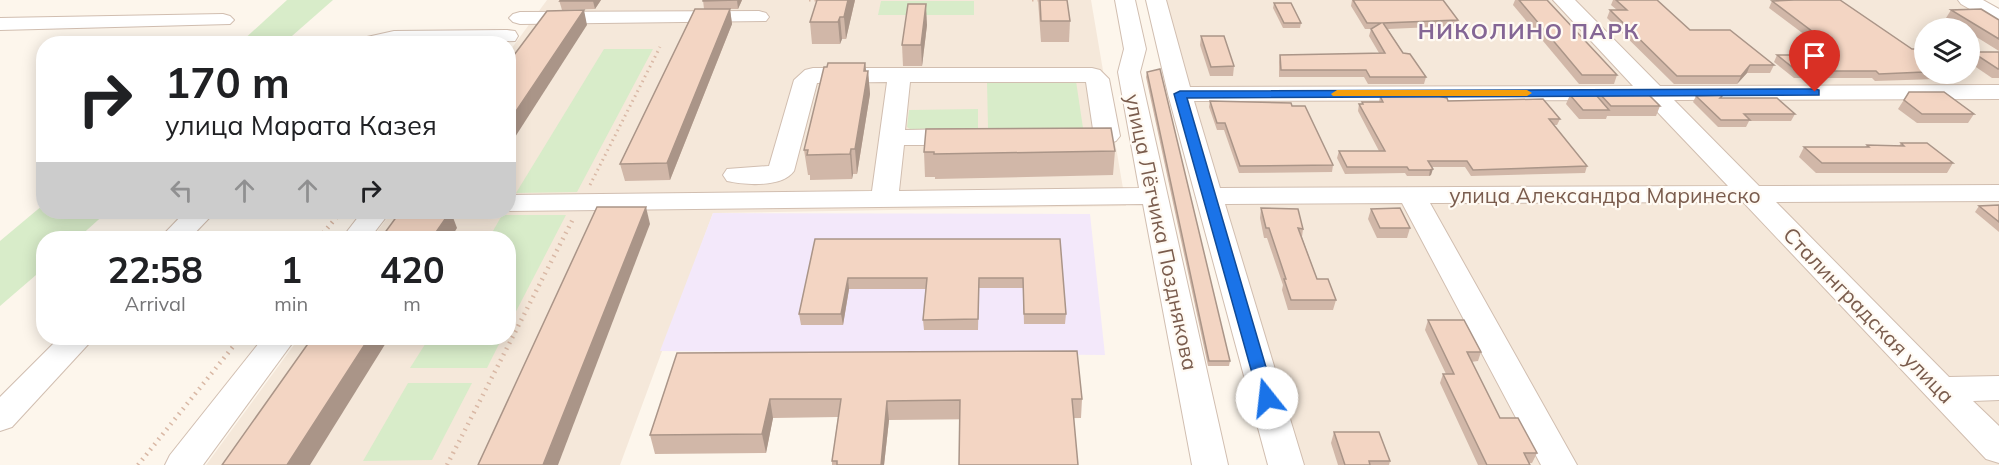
<!DOCTYPE html>
<meta charset="utf-8">
<style>
body{margin:0;font-family:Mulish,sans-serif;background:#f2f2f2;color:#202124;height:100vh;display:flex;flex-direction:column;font-size:22px;white-space:nowrap}
*{box-sizing:border-box;margin:0}
p{font-size:20px;color:#757577}
.icon{flex:none;width:33px;height:33px;fill:none;stroke:currentColor;stroke-width:2;stroke-linecap:round;stroke-linejoin:round}
.map{position:relative;flex:1;overflow:hidden}
.drawer{position:absolute;left:36px;top:231px;width:480px;height:114px;display:flex;flex-direction:column;background:#fff;border-radius:24px;box-shadow:0 3px 15px #0003}
.drawer>*{flex:none}
.guide{position:absolute;left:36px;top:36px;width:480px;height:183px;border-radius:24px;box-shadow:0 3px 15px #0003;background:#fff;color:#202124;overflow:hidden}
.tools{position:absolute;left:1914px;top:18px;display:grid;gap:12px}
.tools a{display:grid;place-items:center;width:66px;height:66px;border-radius:50%;background:#fff;box-shadow:0 3px 15px #0003;font-size:30px}
.pin{position:absolute;display:grid;place-items:center;width:51px;height:51px;color:#fff;margin:-62px -26px;border-radius:50% 50% 50% 0;rotate:-45deg;box-shadow:0 0 6px #0007}
.pin .icon{rotate:45deg}
.me{position:absolute;width:66px;margin:-33px;rotate:344deg;stroke-linejoin:round;filter:drop-shadow(0 0 4px #0008)}
.turn{display:flex;align-items:center;gap:21px;height:126px;padding:0 30px;font-size:27px}
.turn .icon{width:78px;height:78px;stroke-width:2.5}
.turn b{display:block;font-size:42px;line-height:51px}
.lanes{display:flex;align-items:center;height:57px;padding:0 30px;background:#0003;justify-content:center;gap:30px;direction:ltr}
.lanes .off{opacity:.35}
.eta{display:flex;justify-content:space-evenly;align-items:center;height:102px;text-align:center}
.eta b{font-size:36px;font-weight:700;line-height:42px}
.map>svg:first-child{display:block}
.residential{fill:#f5e8da;fill-rule:evenodd}
.education{fill:#f3e8fa}
.green{fill:#d8ecc9}
.lines{fill:none;stroke-linecap:round;stroke-linejoin:round}
.minor-casing{stroke:#d1beb0;stroke-width:2}
.path-far1{stroke:#d9b8a5;stroke-width:3;stroke-dasharray:1.5 4;stroke-linecap:butt}
.path{stroke:#d9b8a5;stroke-width:4.5;stroke-dasharray:1.5 5;stroke-linecap:butt}
.minor{fill:#fff;fill-rule:evenodd}
.wall{fill:#d1b7a8}
.shaded-wall{fill:#aa9588}
.building{fill:#f3d5c3;stroke:#aa9588;stroke-width:1.5}
.route{fill:#1a73e8;stroke:#114b97;stroke-width:1.5}
.slow{fill:#f59e0b}
.labels{text-anchor:middle;dominant-baseline:central;stroke-width:4.5;stroke-linejoin:round;paint-order:stroke}
.street-label{font-size:21px;fill:#7a5c4d;stroke:#fffaf3}
.far-district-label{font-size:22px;font-weight:bold;letter-spacing:1.5px;fill:#846695;stroke:#fffaf3}
</style>
<div class="map">
<svg width="1999" height="465" viewBox="0 0 1999 465">
<rect width="100%" height="100%" fill="#fdf6ec"/>
<g class="residential">
<polygon points="547,0 1091,0 1126,206 713,213 620,465 206,465 299,338 508,338 508,238 372,238 392,212 508,212 509,52"/>
<polygon points="1160,0 1556,0 1641,87 1188,91"/>
<path d="M1569 0H1963L1999 21V88L1661 89ZM1924 28H1970V74H1924Z"/>
<polygon points="1999,94 1999,191 1766,192 1752,185 1666,99"/>
<polygon points="1648,97 1734,189 1215,190 1188,100"/>
<polygon points="1727,198 1749,202 1999,461 1999,465 1567,465 1426,211 1429,199"/>
<polygon points="1408,199 1552,465 1292,465 1221,210 1226,202"/>
<polygon points="1999,199 1999,383 1953,380 1944,375 1778,204 1786,200"/>
<polygon points="1999,394 1999,434 1966,400"/>
</g>
<polygon class="education" points="713,213 1090,214 1105,355 660,351"/>
<g class="green">
<polygon points="287,0 333,0 284,43 240,43"/>
<polygon points="881,1 974,1 974,15 878,15"/>
<polygon points="604,49 653,49 577,192 516,193"/>
<polygon points="1076,81 1083,128 988,128 987,82"/>
<polygon points="978,109 978,130 913,131 907,127 909,110"/>
<polygon points="43,205 44,212 107,212 78,238 44,238 43,269 0,306 0,241"/>
<polygon points="502,215 566,215 509,325 508,238 489,238"/>
<polygon points="429,338 502,338 487,368 410,368"/>
<polygon points="408,383 472,383 432,460 363,461"/>
</g>
<g class="lines">
<defs>
<g id="minor">
<path d="M1115 0H1135L1146 49 1140 72 1228 465H1192L1143 204 508 211V195L872 191 887 82 817 83 794 171C782 188 745 185 727 181L723 175 727 169 769 166 794 80 805 70 813 68H1092L1100 70 1109 79 1120 136 1116 141 1107 144 1098 141 1094 136 1086 82H910L905 130 963 129 972 132 976 137 972 142 963 145H904L899 191 1139 188 1118 72 1124 49Z"/>
<path d="M1146 0H1166L1190 87 1633 86 1553 0H1575L1660 86 1999 85V99L1674 100 1759 186 1999 185V201L1776 202 1949 377 1999 376V400L1973 401 1999 426V463L1986 459 1743 202 1430 203 1577 465H1541L1402 203 1225 204 1304 465H1268L1168 94ZM1646 100 1728 186 1220 188 1194 101Z"/>
<polygon points="1958,0 1983,0 1999,9 1999,24 1992,22 1961,4"/>
<polygon points="759,11 766,13 769,17 766,21 520,24 513,22 509,18 513,14 520,12"/>
<polygon points="223,14 230,16 234,20 230,24 0,30 0,18"/>
<polygon points="507,30 515,31 518,36 515,41 355,44 358,39 394,31"/>
<polygon points="185,212 215,212 190,238 160,238"/>
<polygon points="362,212 390,212 370,238 342,238"/>
<polygon points="59,338 94,338 12,427 0,431 0,397"/>
<polygon points="263,338 296,338 203,465 165,465 170,455"/>
</g>
</defs>
<use href="#minor" class="minor-casing"/>
<g class="path-far1">
<polyline points="809,0 821,0"/>
<polyline points="1032,0 1041,0"/>
<polyline points="590,185 660,47"/>
</g>
<g class="path">
<polyline points="319,238 341,212"/>
<polyline points="138,465 240,338"/>
<polyline points="447,465 573,219"/>
</g>
<use href="#minor" class="minor"/>
</g>
<g class="wall">
<polygon points="559,0 601,0 595,9 562,10"/>
<polygon points="703,0 742,0 738,9 730,9 732,24 670,180 625,181 620,164 704,9"/>
<polygon points="855,0 846,39 842,39 840,44 812,44 810,22"/>
<polygon points="1038,0 1067,0 1070,21 1069,42 1041,42"/>
<polygon points="1352,0 1443,0 1458,20 1456,26 1388,29 1403,53 1426,77 1424,84 1368,84 1364,77 1279,77 1279,62 1280,55 1379,53 1369,36 1371,29 1365,29 1351,6"/>
<polygon points="1515,0 1547,0 1617,75 1614,84 1579,84 1513,5"/>
<polygon points="1613,0 1657,0 1690,30 1774,65 1770,73 1747,73 1737,84 1674,84 1607,18 1610,10 1617,10 1611,5"/>
<polygon points="1772,1 1912,49 1924,49 1924,74 1950,74 1939,74 1936,79 1875,81 1872,78 1794,78 1774,62 1777,55 1824,55 1807,42 1809,38 1769,8"/>
<polygon points="1274,3 1301,23 1300,28 1283,28 1273,8"/>
<polygon points="1951,10 1999,20 1999,51 1970,33 1970,28 1962,28 1946,18"/>
<polygon points="927,25 922,66 903,66 902,45"/>
<polygon points="1201,36 1234,66 1233,76 1210,76 1200,45"/>
<polygon points="1972,52 1999,52 1999,78 1992,78 1970,63 1970,56"/>
<polygon points="865,63 866,71 868,71 870,94 857,174 853,174 852,179 810,180 810,175 808,175 804,150"/>
<polygon points="1147,72 1230,361 1229,366 1208,366 1146,77"/>
<polygon points="1909,92 1974,114 1968,123 1917,123 1898,109"/>
<polygon points="1599,93 1660,106 1656,116 1607,116 1606,119 1579,119 1566,104 1570,95 1598,96"/>
<polygon points="1723,95 1721,98 1795,114 1791,121 1749,121 1746,127 1718,127 1693,102 1696,96"/>
<polygon points="1380,96 1448,101 1560,119 1557,125 1554,125 1587,166 1585,173 1471,176 1465,167 1432,167 1431,175 1429,176 1407,176 1405,173 1345,174 1337,158 1339,151 1379,151 1358,111 1359,104 1362,104 1362,102 1379,102"/>
<polygon points="1210,101 1292,106 1333,165 1332,172 1239,173 1224,130 1217,130 1209,107"/>
<polygon points="1901,143 1953,163 1947,173 1816,173 1799,157 1804,147 1865,147 1867,145 1899,146"/>
<polygon points="1115,151 1113,175 935,179 935,177 925,177 924,152"/>
<polygon points="1999,205 1999,232 1975,212 1979,206"/>
<polygon points="1261,208 1303,229 1302,237 1317,279 1336,300 1333,310 1288,310 1282,290 1283,285 1267,238 1264,238 1260,218"/>
<polygon points="1371,209 1410,228 1407,238 1377,238 1368,219"/>
<polygon points="815,239 1060,239 1066,314 1065,324 1024,324 1023,288 979,288 978,330 924,330 923,320 926,289 849,289 843,325 801,325 799,314"/>
<polygon points="1428,320 1481,352 1478,361 1471,362 1500,418 1537,453 1532,463 1529,463 1530,465 1478,465 1440,383 1443,374 1446,374 1425,330"/>
<polygon points="677,353 1082,399 1081,418 889,420 884,465 832,465 832,461 838,417 773,418 766,453 655,454 650,435"/>
<polygon points="1334,432 1390,461 1389,465 1338,465 1331,443"/>
</g>
<g class="shaded-wall">
<polygon points="594,0 601,0 595,9 593,1"/>
<polygon points="737,0 742,0 738,9"/>
<polygon points="848,0 855,0 846,39 844,17"/>
<polygon points="926,4 927,25 922,66 921,45"/>
<polygon points="730,9 732,24 670,180 667,163"/>
<polygon points="584,10 587,25 508,148 508,123"/>
<polygon points="840,17 842,39 840,44 838,22"/>
<polygon points="865,63 867,78 868,71 870,94 857,174 855,149"/>
<polygon points="1750,65 1747,73 1737,84 1741,76"/>
<polygon points="851,149 853,174 852,179 850,154"/>
<polygon points="1433,169 1431,175 1429,176 1430,170"/>
<polygon points="646,207 650,224 558,465 543,465"/>
<polygon points="450,212 451,212 457,228 451,238 432,238"/>
<polygon points="848,278 849,289 843,325 841,314"/>
<polygon points="369,338 389,338 310,465 287,465"/>
<polygon points="770,399 773,418 766,453 762,434"/>
<polygon points="887,401 889,420 884,465 881,465"/>
</g>
<g class="building">
<polygon points="561,0 594,0 593,1 560,1"/>
<polygon points="703,0 737,0 703,1"/>
<polygon points="817,0 848,0 844,17 840,17 838,22 810,22"/>
<polygon points="1040,0 1067,0 1070,21 1041,21"/>
<polygon points="1353,0 1443,0 1458,20 1383,23 1403,53 1410,54 1426,77 1370,77 1366,70 1281,70 1280,55 1385,53 1371,29 1381,23 1367,23"/>
<polygon points="1519,0 1547,0 1617,75 1582,75"/>
<polygon points="1616,0 1657,0 1690,30 1730,30 1774,65 1750,65 1741,76 1677,76 1610,10 1627,10"/>
<polygon points="1794,0 1840,0 1912,49 1924,49 1924,72 1879,74 1876,71 1797,71 1777,55 1838,55 1811,35 1817,35 1772,1"/>
<polygon points="1274,3 1291,3 1301,23 1284,23"/>
<polygon points="908,4 926,4 921,45 902,45"/>
<polygon points="695,9 730,9 667,163 620,164"/>
<polygon points="1981,9 1999,20 1999,39 1951,10"/>
<polygon points="584,10 508,123 508,63 547,11"/>
<polygon points="1201,36 1224,36 1234,66 1211,67"/>
<polygon points="1972,52 1999,52 1999,69 1998,69"/>
<polygon points="828,63 865,63 864,71 868,71 855,149 851,149 850,154 807,155 808,150 804,150 824,67 827,67"/>
<polygon points="1160,69 1230,361 1209,361 1147,72"/>
<polygon points="1909,92 1944,92 1974,114 1922,114 1904,100"/>
<polygon points="1599,93 1647,93 1660,106 1611,106"/>
<polygon points="1570,95 1596,95 1609,110 1583,110"/>
<polygon points="1723,95 1720,98 1777,98 1795,114 1744,114 1750,120 1721,120 1696,96"/>
<polygon points="1380,96 1438,96 1447,98 1448,101 1543,99 1560,119 1549,119 1587,166 1473,170 1467,161 1428,161 1433,169 1430,170 1409,170 1407,167 1347,167 1339,151 1385,151 1359,104 1363,104 1362,102 1383,102"/>
<polygon points="1210,101 1291,103 1292,106 1305,106 1333,165 1240,166 1225,123 1217,123"/>
<polygon points="1111,128 1115,151 934,154 934,152 924,152 926,129"/>
<polygon points="1901,143 1927,143 1953,163 1822,163 1804,147 1869,147 1867,145 1904,146"/>
<polygon points="1999,205 1999,222 1979,206"/>
<polygon points="597,207 646,207 543,465 478,465"/>
<polygon points="1261,208 1298,209 1303,229 1298,228 1317,279 1328,279 1336,300 1291,300 1284,279 1286,279 1269,228 1266,228"/>
<polygon points="1400,208 1410,228 1380,228 1371,209"/>
<polygon points="400,212 450,212 432,238 381,238"/>
<polygon points="815,239 1060,239 1066,314 1024,314 1023,278 979,278 978,319 923,320 927,278 848,278 841,314 799,314"/>
<polygon points="1428,320 1464,320 1481,352 1467,352 1500,418 1518,418 1537,453 1524,453 1530,465 1487,465 1443,374 1454,374"/>
<polygon points="312,338 369,338 287,465 222,465"/>
<polygon points="1077,351 1082,399 1072,399 1078,465 959,465 960,400 887,401 881,465 837,465 837,461 832,461 841,399 770,399 762,434 650,435 677,353"/>
<polygon points="1334,432 1379,432 1390,461 1369,461 1370,465 1345,465"/>
</g>
<polygon class="route" points="1815,89 1819,90 1819,95 1187,98 1275,398 1273,402 1261,402 1259,398 1174,94 1180,91"/>
<polygon class="slow" points="1337,90 1527,90 1532,93 1527,96 1333,96 1331,94"/>
<g class="labels">
<g class="street-label">
<text x="1605" y="195">улица Александра Маринеско</text>
<text transform="translate(1162 232) rotate(78)">улица Лётчика Позднякова</text>
<text transform="translate(1869 315) rotate(46)">Сталинградская улица</text>
</g>
<g class="far-district-label">
<text x="1529" y="31">НИКОЛИНО ПАРК</text>
</g>
</g>
</svg>
<div class="tools">
<a><svg class="icon" aria-label="layers" viewBox="0 0 24 24"><path d="M12 4l9 5-9 5-9-5zM3 14l9 5 9-5"/></svg></a>
</div>
<div class="pin" style="left:1815px;top:92px;background:#d93025"><svg class="icon" aria-label="arrive" viewBox="0 0 24 24"><path d="M6 21V4h12l-3 4 3 4H6"/></svg></div>
<svg class="me" style="left:1267px;top:398px" viewBox="-20 -20 40 40"><circle r="19" fill="#fff"/><path d="M0-13L10 11 0 6-10 11z" fill="#1a73e8"/></svg>
<div class="guide">
<div class="turn"><svg class="icon" aria-label="right" viewBox="0 0 24 24"><path d="M7 20v-9h11M14 6l5 5-5 5"/></svg><div><b>170 m</b>улица Марата Казея</div></div>
<div class="lanes"><svg class="icon off" aria-label="left" viewBox="0 0 24 24"><path d="M17 20v-9H6M10 6l-5 5 5 5"/></svg><svg class="icon off" aria-label="ahead" viewBox="0 0 24 24"><path d="M12 20V5M6 11l6-6 6 6"/></svg><svg class="icon off" aria-label="ahead" viewBox="0 0 24 24"><path d="M12 20V5M6 11l6-6 6 6"/></svg><svg class="icon" aria-label="right" viewBox="0 0 24 24"><path d="M7 20v-9h11M14 6l5 5-5 5"/></svg></div>
</div>
<section class="drawer">
<div class="eta">
<div><b>22:58</b><p>Arrival</p></div>
<div><b>1</b><p>min</p></div>
<div><b>420</b><p>m</p></div>
</div>
</section>
</div>
